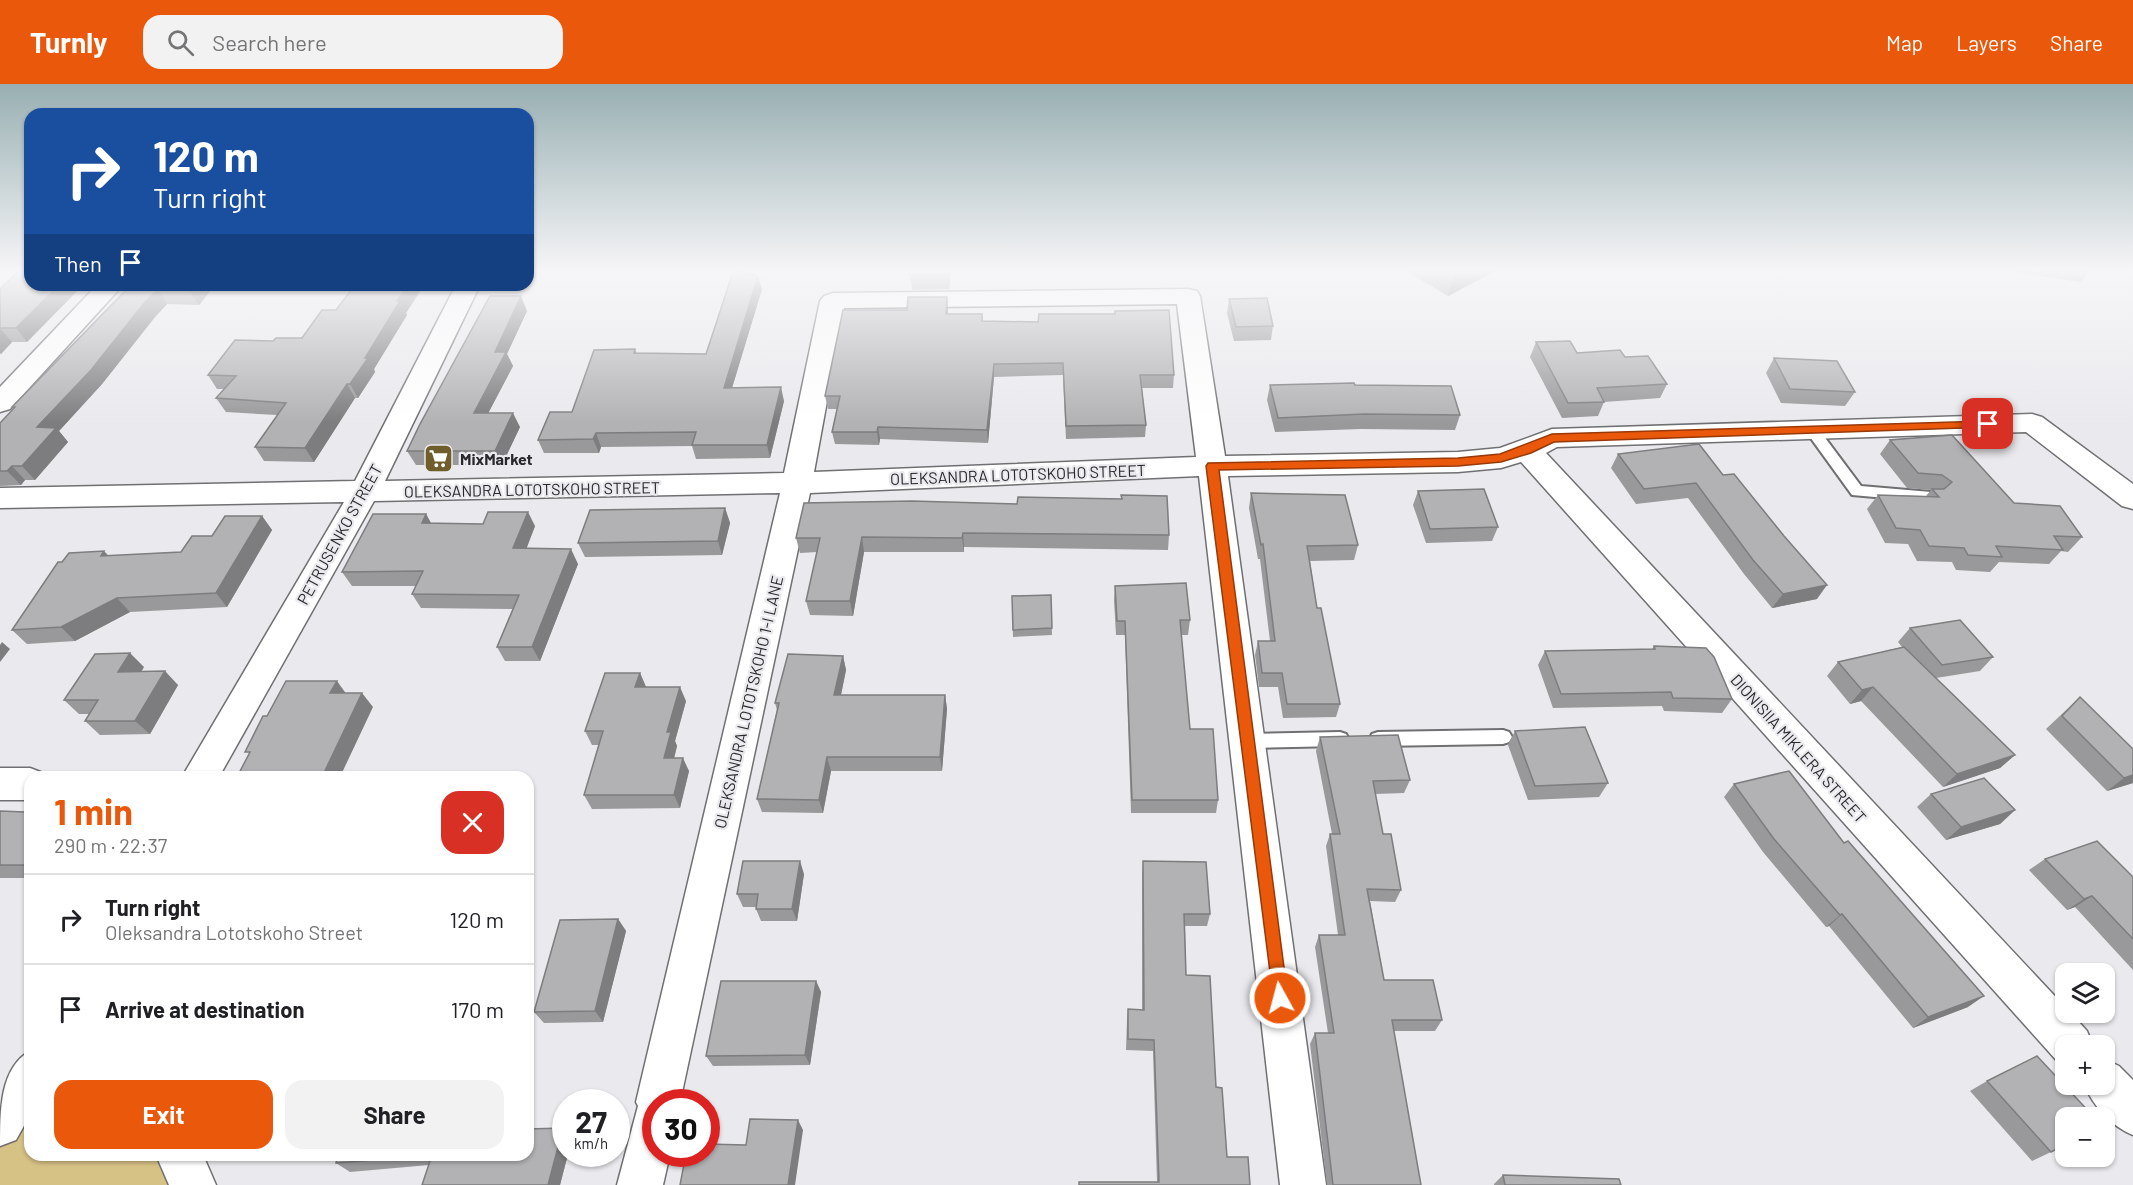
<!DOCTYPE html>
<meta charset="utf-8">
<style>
body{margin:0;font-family:Barlow,sans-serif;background:#f2f2f2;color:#202124;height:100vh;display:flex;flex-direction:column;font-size:22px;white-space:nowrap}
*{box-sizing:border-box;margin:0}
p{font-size:20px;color:#757577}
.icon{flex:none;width:33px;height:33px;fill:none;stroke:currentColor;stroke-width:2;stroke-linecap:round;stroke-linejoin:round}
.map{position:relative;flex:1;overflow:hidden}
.drawer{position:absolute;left:24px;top:687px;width:510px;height:390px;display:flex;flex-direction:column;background:#fff;border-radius:18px;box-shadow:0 2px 4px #0004}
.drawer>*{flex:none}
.top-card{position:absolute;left:24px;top:24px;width:510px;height:183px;border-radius:18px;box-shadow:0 2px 4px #0004;background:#1a4fa0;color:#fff;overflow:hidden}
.fabs{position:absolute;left:2055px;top:879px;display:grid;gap:12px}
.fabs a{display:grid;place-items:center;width:60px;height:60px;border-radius:12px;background:#fff;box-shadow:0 2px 4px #0004;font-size:30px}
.speed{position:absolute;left:552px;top:1005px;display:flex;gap:12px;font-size:30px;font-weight:700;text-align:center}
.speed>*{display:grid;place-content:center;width:78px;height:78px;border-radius:50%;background:#fff;box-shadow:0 2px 4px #0004;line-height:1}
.speed small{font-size:15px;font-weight:400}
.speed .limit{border:9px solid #d22;background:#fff;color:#111}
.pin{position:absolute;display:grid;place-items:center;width:51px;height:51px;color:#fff;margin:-26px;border-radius:12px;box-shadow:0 3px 9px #0006}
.me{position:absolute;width:66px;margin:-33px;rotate:353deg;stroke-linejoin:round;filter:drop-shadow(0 0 4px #0008)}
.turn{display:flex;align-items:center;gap:21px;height:126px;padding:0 30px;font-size:27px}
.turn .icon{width:78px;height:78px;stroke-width:2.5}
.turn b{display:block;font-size:42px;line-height:51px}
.then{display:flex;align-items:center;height:57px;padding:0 30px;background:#0003;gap:12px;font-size:22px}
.round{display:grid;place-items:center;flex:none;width:63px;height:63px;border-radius:18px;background:#f2f2f2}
.head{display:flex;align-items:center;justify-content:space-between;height:102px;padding:0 30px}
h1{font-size:36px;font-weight:700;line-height:45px;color:#ea580c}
.action{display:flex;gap:12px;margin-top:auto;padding:12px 30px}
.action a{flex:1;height:69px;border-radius:18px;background:#ea580c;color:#fff;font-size:24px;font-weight:700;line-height:69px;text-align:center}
.action a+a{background:#f2f2f2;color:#202124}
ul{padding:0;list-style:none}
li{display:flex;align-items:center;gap:18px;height:90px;padding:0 30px;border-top:2px solid #e0e0e0}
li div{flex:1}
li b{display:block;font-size:22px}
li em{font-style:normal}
header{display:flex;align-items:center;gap:36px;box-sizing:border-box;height:84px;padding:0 30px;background:#ea580c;color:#fff}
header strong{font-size:28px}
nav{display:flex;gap:33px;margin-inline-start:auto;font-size:21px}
.search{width:420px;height:54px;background:#f2f2f2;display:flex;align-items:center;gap:15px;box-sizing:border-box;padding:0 21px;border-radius:18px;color:#757577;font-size:22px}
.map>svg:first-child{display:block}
.green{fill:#d7c286}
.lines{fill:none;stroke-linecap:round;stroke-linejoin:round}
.lane-casing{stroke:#706f72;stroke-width:4}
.street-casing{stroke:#706f72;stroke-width:3}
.lane{fill:#fff;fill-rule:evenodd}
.street{fill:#fff;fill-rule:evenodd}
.wall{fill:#99989b}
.shaded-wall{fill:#7d7c7e}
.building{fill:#b2b1b4;stroke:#7d7c7e;stroke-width:1.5}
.route{fill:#ea580c;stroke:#983908;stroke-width:1.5}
.labels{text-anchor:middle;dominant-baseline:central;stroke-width:4.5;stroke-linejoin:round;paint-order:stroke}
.poi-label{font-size:16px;font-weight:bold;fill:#29282a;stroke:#eae9ed;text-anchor:start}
.street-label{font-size:16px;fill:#29282a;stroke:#eae9ed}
</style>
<header>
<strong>Turnly</strong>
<div class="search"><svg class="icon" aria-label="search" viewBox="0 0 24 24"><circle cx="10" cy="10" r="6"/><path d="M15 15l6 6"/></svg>Search here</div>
<nav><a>Map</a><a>Layers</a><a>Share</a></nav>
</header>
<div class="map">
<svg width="2133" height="1101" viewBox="0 0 2133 1101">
<rect width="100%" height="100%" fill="#eae9ed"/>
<polygon class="green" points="30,989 30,1071 179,1071 193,1101 0,1101 0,1040"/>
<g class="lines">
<defs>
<g id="lane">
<polygon points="1812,341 1817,343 1861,402 1931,408 1938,413 1931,418 1852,411 1805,346"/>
<polygon points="1503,646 1509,648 1512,653 1509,658 1503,660 1378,662 1372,660 1369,655 1372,650 1378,648"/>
<polygon points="1340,648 1346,650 1349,655 1346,660 1340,662 1248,664 1242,662 1239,657 1242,652 1248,650"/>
</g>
<g id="street">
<polygon points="97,201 123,201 10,325 0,328 0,303"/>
<path d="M456 201H480L385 397 784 389 820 217 824 212 833 209 1188 205 1197 207 1200 212 1225 372 1458 368 1500 364 1552 345 2032 330 2042 333 2133 400V425L2122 422 2026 348 1557 363 1546 369 2066 924V928H2070L2087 947 2093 962H2066V981L2057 977 1521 378 1501 384 1458 388 1228 392 1326 1101H1280L1199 392 810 409 680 1018H656V1070H670L663 1101H617L638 1022 636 1018 780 409 374 417 219 693H182L344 418 0 424V404L355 397ZM1177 220 1196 373 814 388 844 224Z"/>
<polygon points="0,684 30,684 43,689 45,693 30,693 30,716 0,716"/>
<path d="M30 967V1031L16 1056 0 1062C0 1026 0 984 30 967Z"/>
<path d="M2104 975 2119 982 2133 996V1051C2111 1042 2093 1022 2084 1000H2104Z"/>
<polygon points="156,1071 203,1071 216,1101 169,1101"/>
</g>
</defs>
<use href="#lane" class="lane-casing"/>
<use href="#street" class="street-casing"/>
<use href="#lane" class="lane"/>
<use href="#street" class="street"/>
</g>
<g class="wall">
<polygon points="911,185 951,185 949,205 912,206 910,191"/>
<polygon points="1403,185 1499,185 1448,212"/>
<polygon points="1992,185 2091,185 2081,198"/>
<polygon points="30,201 83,201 27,258 12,258 1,270 0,270 0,205"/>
<polygon points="123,201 215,201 199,221 167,220 155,233 102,300 59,347 68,358 35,396 25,396 21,401 0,402 0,339 14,324 12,323 127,205"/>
<polygon points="355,201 424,201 406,229 407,231 374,285 375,288 358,314 355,314 314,378 264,377 255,363 277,331 226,328 216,314 224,305 217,305 208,291 273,257 302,254 336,226"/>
<polygon points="762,205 732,304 784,317 770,374 696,375 692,362 601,363 599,369 544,369 538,356 572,328 635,265 637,269 706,270"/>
<polygon points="947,213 948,230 982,230 983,237 1174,291 1173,304 1142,304 1146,341 1145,353 1066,355 1063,291 994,293 988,359 880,355 879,361 835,360 832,348 837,325 828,325 825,312 907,226"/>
<polygon points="1229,215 1273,242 1271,256 1234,257 1227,229"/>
<polygon points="527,227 507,270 513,282 488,329 520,343 502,381 416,381 407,367"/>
<polygon points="1536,258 1577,269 1625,273 1667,300 1660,314 1604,318 1598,332 1562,334 1530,273"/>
<polygon points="1774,274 1855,308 1845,322 1781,319 1766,289"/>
<polygon points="1270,301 1355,301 1460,331 1455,346 1361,345 1275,348 1267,316"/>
<polygon points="1890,356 2014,419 2082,453 2068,468 2061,467 2049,480 1999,478 1990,488 1956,486 1952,478 1917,477 1908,460 1885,459 1867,425 1878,411 1926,412 1931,406 1907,404 1880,370"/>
<polygon points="1699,360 1817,515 1772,524 1744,490 1688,414 1636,420 1611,384 1618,370"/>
<polygon points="1418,407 1498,443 1492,457 1426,459 1413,421"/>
<polygon points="1251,409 1358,461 1354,476 1310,477 1317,524 1340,620 1336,633 1283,634 1278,603 1259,603 1255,571 1258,557 1270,557 1260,475 1258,475 1249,424"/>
<polygon points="1121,411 1169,451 1168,466 964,463 964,468 864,468 853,532 810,531 806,517 817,468 800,469 796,454 1017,420 1121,415"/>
<polygon points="725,424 730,439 722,471 585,473 578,459"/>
<polygon points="426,430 431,439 535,442 526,465 578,480 540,577 505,577 497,563 513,525 421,524 412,510 416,502 352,502 342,488"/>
<polygon points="262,432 272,446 227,523 130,528 75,557 27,560 12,546 108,472 181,468 212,452"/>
<polygon points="1115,502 1190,536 1188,551 1181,551 1190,645 1218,716 1216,729 1131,729 1125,551 1116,551 1114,516"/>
<polygon points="1051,511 1052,551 1013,553 1012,512"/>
<polygon points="1910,544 1993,573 1980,587 1936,594 2015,671 2000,684 1943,703 1861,617 1850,620 1827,592 1838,578 1902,563 1898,558"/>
<polygon points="1654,562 1732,615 1722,629 1664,627 1662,622 1553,624 1538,581 1545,567 1652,565"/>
<polygon points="843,572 846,586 841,611 945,611 947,625 942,687 831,687 823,729 762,728 757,715 777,626 775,619"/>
<polygon points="144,583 141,588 178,601 150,650 100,651 85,637 89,630 79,630 64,616"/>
<polygon points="640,589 646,603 686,617 675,657 677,662 674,674 689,687 680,724 592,725 584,711 599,661 592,661 585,647"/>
<polygon points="2080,613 2133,699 2107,707 2046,645"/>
<polygon points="1515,647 1608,699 1599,713 1528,716 1508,661"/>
<polygon points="1320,653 1410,696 1404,709 1375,710 1383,750 1401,806 1395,818 1370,817 1384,896 1442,936 1435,947 1394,947 1421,1101 1327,1101 1310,960 1315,949 1328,949 1315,863 1319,851 1338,851 1326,762 1330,750 1332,750 1316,667"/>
<polygon points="1734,700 1968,923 1913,944 1829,842 1826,843 1763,768 1724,713"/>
<polygon points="1931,710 2015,726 2000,740 1946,756 1917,723"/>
<polygon points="30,726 30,794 0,794 0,727 25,728"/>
<polygon points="2045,775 2133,793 2133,886 2075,823 2067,826 2029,786"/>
<polygon points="1143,777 1210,830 1207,842 1185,842 1186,891 1216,1003 1227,1073 1250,1101 1157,1098 1153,967 1126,966 1127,936 1128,925 1142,926 1142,790"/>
<polygon points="804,790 797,837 761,837 756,825 756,823 743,823 737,810"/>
<polygon points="618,835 626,847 603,938 544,939 534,928"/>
<polygon points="816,897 821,908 810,981 713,982 706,972"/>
<polygon points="1987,997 2051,1068 2032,1077 1970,1007"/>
<polygon points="563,1044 566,1047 566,1070 568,1070 560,1101 422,1101 429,1081 350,1088 336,1079"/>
<polygon points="1503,1091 1621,1101 1494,1101 1494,1100"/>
</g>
<g class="shaded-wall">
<polygon points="948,185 951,185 949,205 948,191"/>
<polygon points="1456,185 1499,185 1448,212"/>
<polygon points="758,192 762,205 728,317 724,304"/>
<polygon points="59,201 83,201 27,258 16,244"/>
<polygon points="194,201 215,201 199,221 189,207"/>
<polygon points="408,201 424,201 406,229 407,231 374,285 375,288 358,314 350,300 397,217"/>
<polygon points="158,205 167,220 155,233 102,300 59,347 68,358 35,396 22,382 37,343 145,218"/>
<polygon points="521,212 527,227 507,270 513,282 481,343 474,329 495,268"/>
<polygon points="947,213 948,225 947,243 946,230"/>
<polygon points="0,244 12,258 1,270 0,268"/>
<polygon points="994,280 994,293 988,359 987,346"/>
<polygon points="347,300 355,314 314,378 305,364"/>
<polygon points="781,303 784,317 770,374 767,361"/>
<polygon points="513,329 520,343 502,381 495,367"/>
<polygon points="878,343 880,355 879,361 877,348"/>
<polygon points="596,349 601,363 599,369 593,355"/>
<polygon points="12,382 25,396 21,401 7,387"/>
<polygon points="725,424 730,439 722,471 718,457"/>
<polygon points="528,428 535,442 521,479 513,464"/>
<polygon points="426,430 434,445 422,439"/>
<polygon points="262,432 272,446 227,523 216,509"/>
<polygon points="963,449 964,463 964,468 962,454"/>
<polygon points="862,453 864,468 853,532 850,517"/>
<polygon points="571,465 578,480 540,577 532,563"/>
<polygon points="104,467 117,481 101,472"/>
<polygon points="1827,501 1817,515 1772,524 1783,510"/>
<polygon points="117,514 130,528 75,557 61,543"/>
<polygon points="2,558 10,565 0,578 0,561"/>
<polygon points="130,569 144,583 132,602 118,588"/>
<polygon points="843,572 846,586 838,625 834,611"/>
<polygon points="165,587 178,601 150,650 135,637"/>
<polygon points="640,589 646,603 635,603"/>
<polygon points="337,597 347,611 330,609"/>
<polygon points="680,603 686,617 675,657 677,662 671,687 664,674 667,648"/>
<polygon points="1873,603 1861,617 1850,620 1862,606"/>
<polygon points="362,609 373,623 340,693 322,693"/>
<polygon points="945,611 947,625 942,687 940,673"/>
<polygon points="2015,671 2000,684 1943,703 1957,690"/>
<polygon points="827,673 831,687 823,729 819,716"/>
<polygon points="683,674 689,687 680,724 674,711"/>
<polygon points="2133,691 2133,699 2107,707 2124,694"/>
<polygon points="2015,726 2000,740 1946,756 1961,743"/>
<polygon points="800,777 804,790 797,837 792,825"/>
<polygon points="2092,812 2075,823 2067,826 2084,815"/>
<polygon points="1842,830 1829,842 1826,843 1840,831"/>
<polygon points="618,835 626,847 603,938 595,927"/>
<polygon points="816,897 821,908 810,981 805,971"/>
<polygon points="1984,912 1968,923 1913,944 1928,933"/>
<polygon points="798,1036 803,1046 795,1101 788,1101"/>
<polygon points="563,1044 566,1047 566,1070 568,1070 560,1101 548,1101"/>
<polygon points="424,1071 438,1071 436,1081 423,1072"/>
</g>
<g class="building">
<polygon points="21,185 30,185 30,201 59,201 16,244 0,244 0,205"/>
<polygon points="734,185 758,192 724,304 781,303 767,361 692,361 696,348 596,349 593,355 538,356 550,328 572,328 594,266 635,265 634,269 706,270"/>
<polygon points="911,185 948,185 948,191 910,191"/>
<polygon points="127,201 194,201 189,207 158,205 145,218 91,286 37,343 56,344 22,382 12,382 7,387 0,387 0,339 15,323 12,323 129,203"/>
<polygon points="355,201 408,201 397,217 400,217 365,274 368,274 350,300 347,300 305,364 255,363 286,319 216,314 236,292 208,291 235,256 273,257 276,254 302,254 322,226 336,226"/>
<polygon points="490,212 521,212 495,268 506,268 474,329 513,329 495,367 407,367 420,340"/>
<polygon points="908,213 947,213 946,230 982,230 982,237 1038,238 1039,230 1115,230 1115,227 1169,226 1174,291 1140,291 1146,341 1066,342 1063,279 994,280 987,346 878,343 877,348 832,348 840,312 825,312 843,226 907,226"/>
<polygon points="1267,214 1273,242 1236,243 1229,215"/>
<polygon points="1570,257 1577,269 1620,266 1625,273 1648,272 1667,300 1597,304 1604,318 1568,319 1536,258"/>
<polygon points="1774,274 1837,277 1855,308 1790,305"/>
<polygon points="1354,299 1355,301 1451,302 1460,331 1364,330 1278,334 1270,301"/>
<polygon points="1952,351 2014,419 2060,422 2082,453 2054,452 2063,466 1996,462 2002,473 1968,471 1964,464 1929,462 1920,446 1896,444 1878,411 1939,413 1932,405 1944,405 1952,398 1942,391 1918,389 1890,356"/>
<polygon points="1699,360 1723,391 1734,390 1784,452 1827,501 1783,510 1753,476 1696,399 1644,405 1618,370"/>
<polygon points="1484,405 1498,443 1430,445 1418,407"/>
<polygon points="1251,409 1345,411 1358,461 1307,462 1317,524 1321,524 1340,620 1287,620 1282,589 1262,589 1258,557 1275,557 1263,460 1261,461"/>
<polygon points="1121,411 1167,412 1169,451 963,449 962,454 862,453 850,517 806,517 820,454 796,454 804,419 912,417 1017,420 1018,413 1122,415"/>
<polygon points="725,424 718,457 578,459 590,426"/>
<polygon points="488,428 528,428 513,464 571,465 532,563 497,563 519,511 412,510 423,487 342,488 373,430 426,430 422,439 483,440"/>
<polygon points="225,432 262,432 216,509 117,514 61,543 12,546 58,478 62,478 69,469 104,467 101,472 181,468 192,452 212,452"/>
<polygon points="1186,499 1190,536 1180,536 1190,645 1213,645 1218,716 1132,716 1125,537 1117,537 1115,502"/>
<polygon points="1051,511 1052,544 1013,546 1012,512"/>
<polygon points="1960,536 1993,573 1942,581 1910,544"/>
<polygon points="1654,562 1706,564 1714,573 1732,615 1673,614 1671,608 1561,610 1545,567 1655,565"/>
<polygon points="1904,563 2015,671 1957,690 1873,603 1862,606 1838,578"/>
<polygon points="130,569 118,588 165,587 135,637 85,637 98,616 64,616 95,570"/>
<polygon points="788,570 843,572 834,611 945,611 940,673 827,673 819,716 757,715 779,619 775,619"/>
<polygon points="605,589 640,589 635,603 680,603 667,648 671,648 664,674 683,674 674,711 584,711 603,647 585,647"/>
<polygon points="286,597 337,597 330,609 362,609 322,693 237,693 250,668 245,668 263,632 267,632"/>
<polygon points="2080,613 2133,665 2133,691 2124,694 2062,632"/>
<polygon points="1585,643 1608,699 1535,702 1515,647"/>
<polygon points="1398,651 1410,696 1373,697 1383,750 1391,750 1401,806 1367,805 1384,896 1433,896 1442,936 1392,936 1421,1101 1333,1101 1315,949 1334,949 1319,851 1345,851 1330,750 1340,750 1320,653"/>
<polygon points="1789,687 1844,759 1848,757 1984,912 1928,933 1842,830 1840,831 1774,755 1734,700"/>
<polygon points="1984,694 2015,726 1961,743 1931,710"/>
<polygon points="27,726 30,726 30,781 0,781 0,727 25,728"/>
<polygon points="2097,757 2133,793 2133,855 2092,812 2084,815 2045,775"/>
<polygon points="743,777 800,777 792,825 756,825 758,810 737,810"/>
<polygon points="1143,777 1206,778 1210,830 1184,830 1186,891 1210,892 1216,1003 1222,1004 1227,1073 1248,1073 1250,1101 1079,1101 1079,1098 1159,1098 1154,956 1128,955 1128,925 1144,926"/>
<polygon points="618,835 595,927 534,928 560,836"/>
<polygon points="721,897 816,897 805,971 706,972"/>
<polygon points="2037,972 2095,1034 2066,1034 2066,1060 2051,1068 1987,997"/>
<polygon points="750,1035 798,1036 788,1101 680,1101 686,1070 706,1070 706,1060 746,1061"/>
<polygon points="563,1044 548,1101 422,1101 432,1071 528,1071 528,1045"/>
<polygon points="338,1071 424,1071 423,1072 336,1079"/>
<polygon points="1503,1091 1619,1095 1621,1101 1505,1101"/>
</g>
<linearGradient id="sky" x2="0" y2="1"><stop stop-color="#98afb2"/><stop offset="0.55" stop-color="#f6f5f7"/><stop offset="1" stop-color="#f6f5f7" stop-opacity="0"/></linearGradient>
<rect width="2133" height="339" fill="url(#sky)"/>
<polygon class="route" points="1988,337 1992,338 1992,343 1554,358 1531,369 1501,378 1458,382 1219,386 1288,914 1286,920 1280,922 1274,920 1206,382 1208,379 1458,374 1500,370 1552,350"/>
<defs>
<symbol id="supermarket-square" viewBox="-11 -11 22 22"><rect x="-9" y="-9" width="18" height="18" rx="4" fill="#6f5d2b" stroke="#eae9ed"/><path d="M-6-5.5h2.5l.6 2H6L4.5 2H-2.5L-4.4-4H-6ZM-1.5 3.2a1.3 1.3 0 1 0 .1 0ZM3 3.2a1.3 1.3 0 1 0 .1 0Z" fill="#fff"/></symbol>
</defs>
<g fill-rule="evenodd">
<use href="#supermarket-square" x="422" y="358" width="33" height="33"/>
</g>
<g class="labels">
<g class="poi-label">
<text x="460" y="374">MixMarket</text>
</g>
<g class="street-label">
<text transform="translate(1018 390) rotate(-2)">OLEKSANDRA LOTOTSKOHO STREET</text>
<text transform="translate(532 405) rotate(-1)">OLEKSANDRA LOTOTSKOHO STREET</text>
<text transform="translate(339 450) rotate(-61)">PETRUSENKO STREET</text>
<text transform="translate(748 618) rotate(-77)">OLEKSANDRA LOTOTSKOHO 1-I LANE</text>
<text transform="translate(1799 664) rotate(48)">DIONISIIA MIKLERA STREET</text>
</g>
</g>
</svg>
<div class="fabs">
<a><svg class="icon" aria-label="layers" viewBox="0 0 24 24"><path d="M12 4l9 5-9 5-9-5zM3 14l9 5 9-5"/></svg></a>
<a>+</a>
<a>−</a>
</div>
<div class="speed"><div>27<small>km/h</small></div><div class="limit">30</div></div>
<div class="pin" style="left:1988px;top:340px;background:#d93025"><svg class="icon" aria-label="arrive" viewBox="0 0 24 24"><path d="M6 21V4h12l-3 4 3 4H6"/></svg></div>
<svg class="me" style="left:1280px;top:914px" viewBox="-20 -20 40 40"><circle r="17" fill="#ea580c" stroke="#fff" stroke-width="3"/><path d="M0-11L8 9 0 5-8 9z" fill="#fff"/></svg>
<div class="top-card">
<div class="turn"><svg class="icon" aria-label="right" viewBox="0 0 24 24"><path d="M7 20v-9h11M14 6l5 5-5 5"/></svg><div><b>120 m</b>Turn right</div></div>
<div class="then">Then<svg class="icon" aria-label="arrive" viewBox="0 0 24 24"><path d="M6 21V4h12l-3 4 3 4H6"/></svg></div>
</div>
<section class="drawer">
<div class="head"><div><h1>1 min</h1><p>290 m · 22:37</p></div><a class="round" style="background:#d93025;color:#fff"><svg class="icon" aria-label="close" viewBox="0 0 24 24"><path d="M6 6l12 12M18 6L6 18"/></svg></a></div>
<ul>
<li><svg class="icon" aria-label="right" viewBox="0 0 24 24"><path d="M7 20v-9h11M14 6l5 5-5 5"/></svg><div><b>Turn right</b><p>Oleksandra Lototskoho Street</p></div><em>120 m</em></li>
<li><svg class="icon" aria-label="arrive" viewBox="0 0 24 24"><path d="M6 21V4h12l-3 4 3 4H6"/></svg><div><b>Arrive at destination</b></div><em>170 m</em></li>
</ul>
<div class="action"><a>Exit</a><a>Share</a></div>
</section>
</div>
